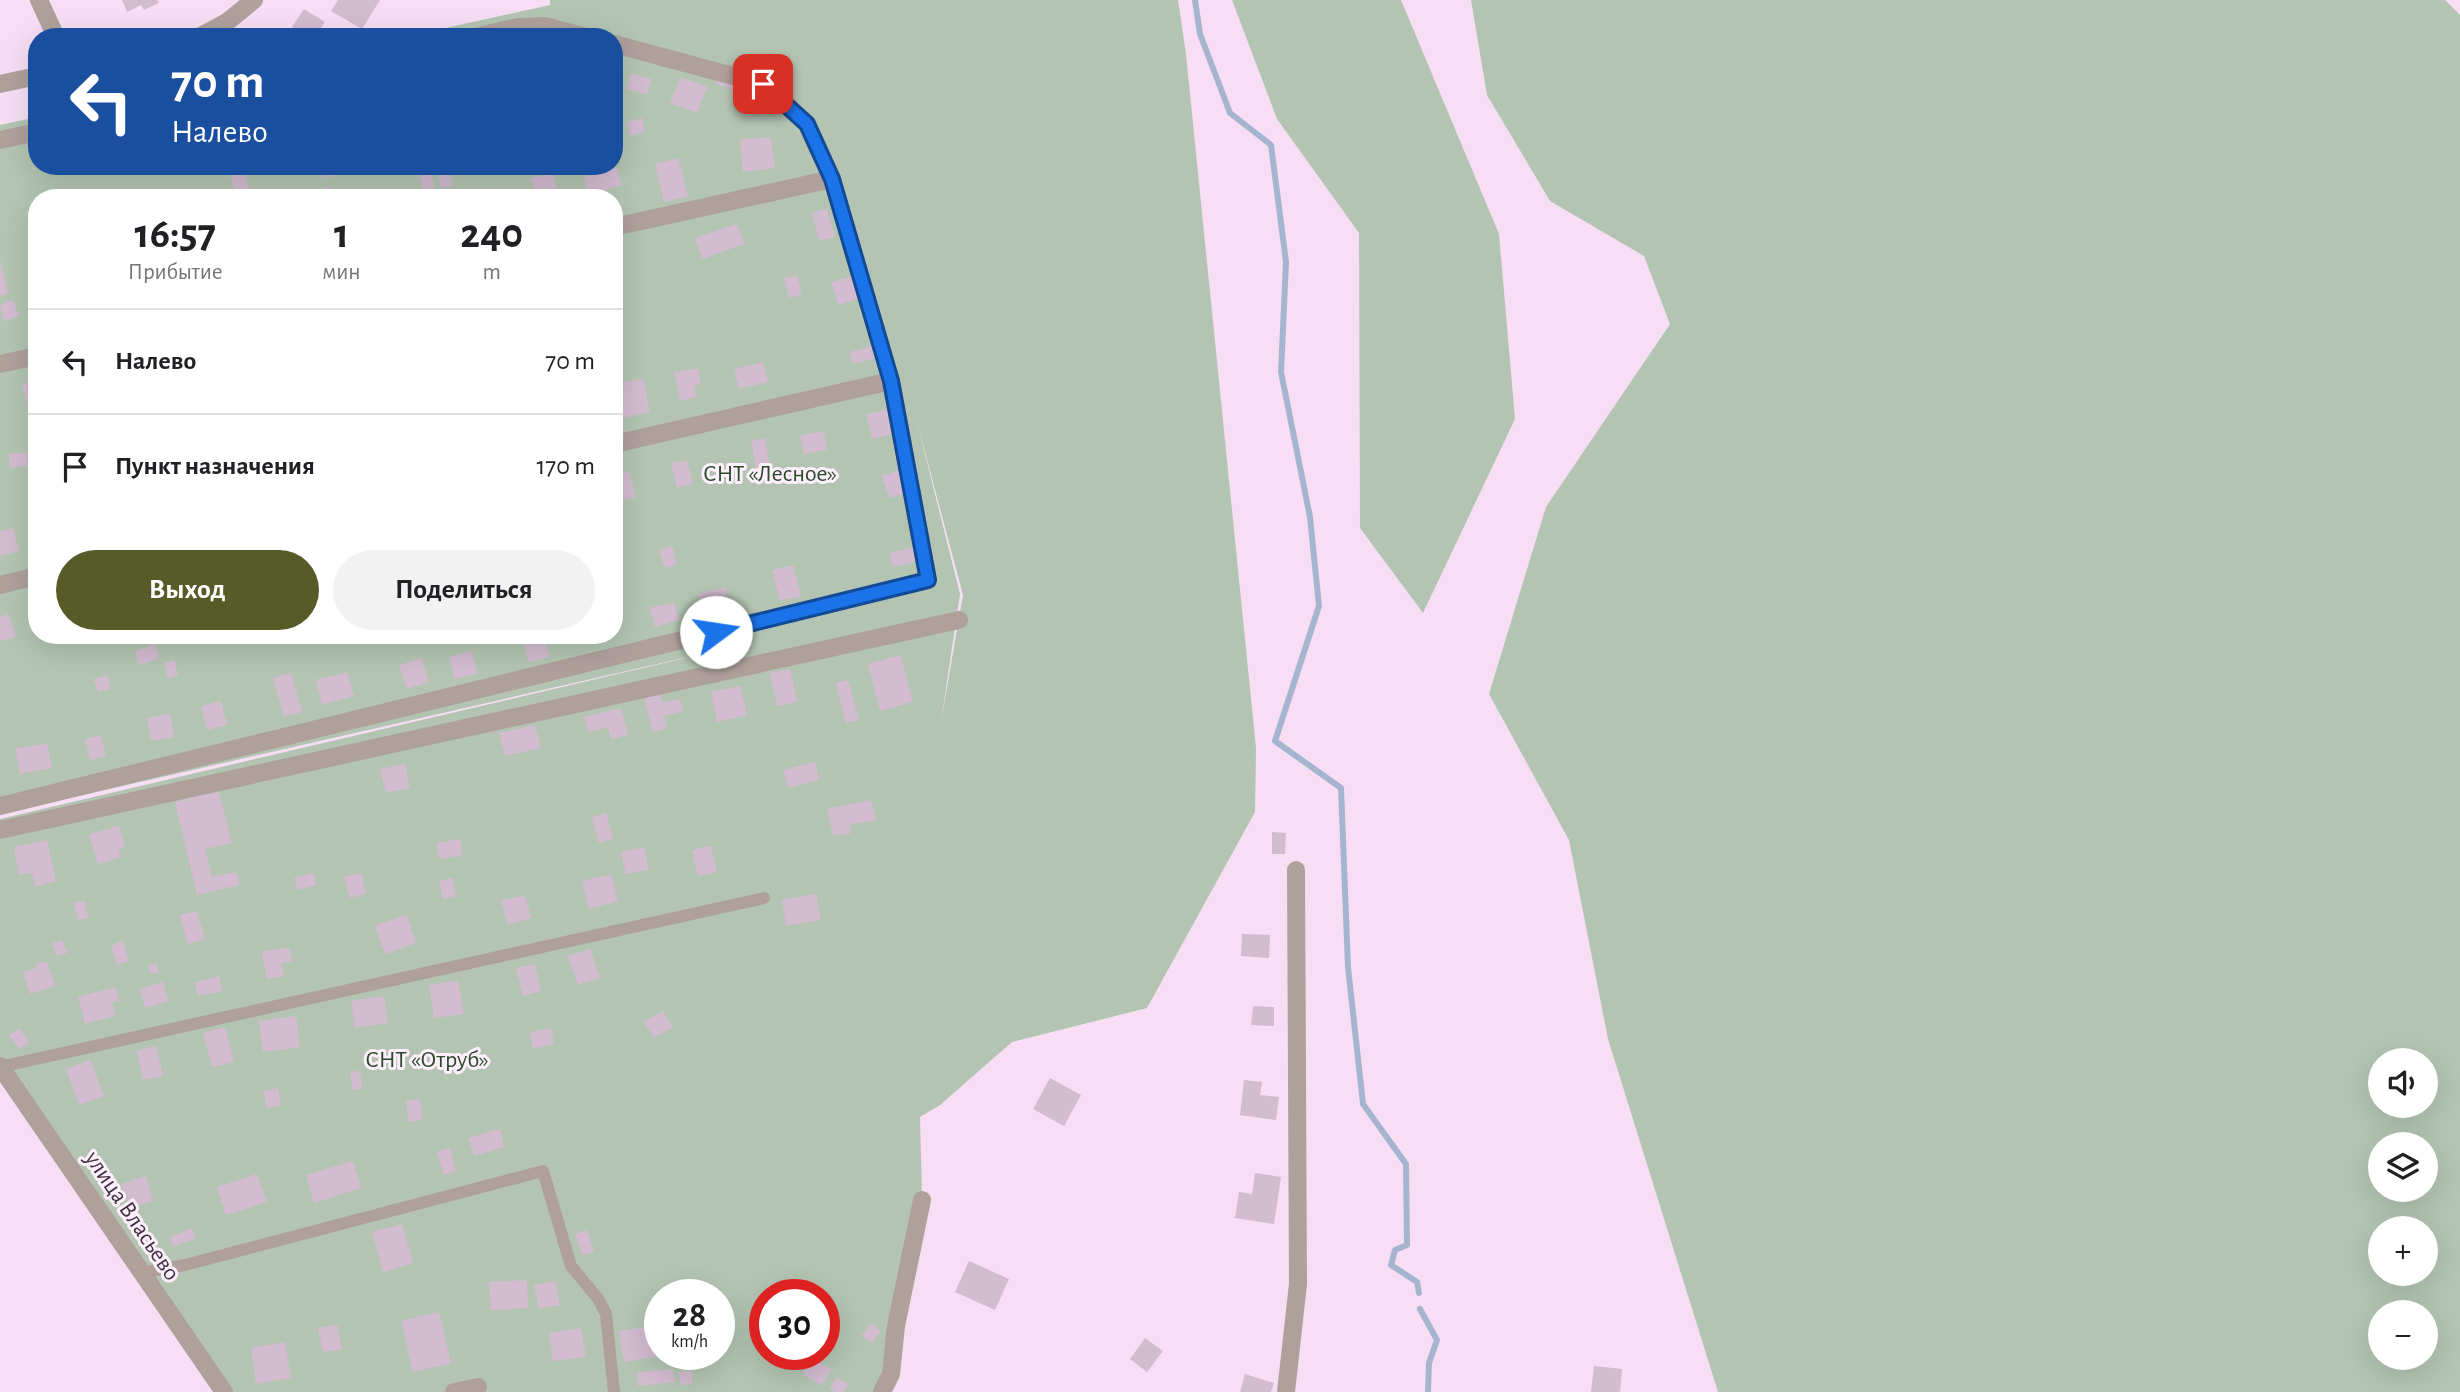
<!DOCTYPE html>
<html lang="ru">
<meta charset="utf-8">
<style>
body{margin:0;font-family:"Alegreya Sans",sans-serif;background:#f2f2f2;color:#202124;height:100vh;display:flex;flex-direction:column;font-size:26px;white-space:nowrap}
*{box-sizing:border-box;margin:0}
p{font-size:23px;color:#757577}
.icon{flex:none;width:38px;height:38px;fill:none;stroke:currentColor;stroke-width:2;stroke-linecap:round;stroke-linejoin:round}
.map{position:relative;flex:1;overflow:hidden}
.details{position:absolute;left:28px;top:189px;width:595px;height:455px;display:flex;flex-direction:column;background:#fff;border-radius:28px;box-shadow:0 7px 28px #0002}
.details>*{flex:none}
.hud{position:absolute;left:28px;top:28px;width:595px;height:147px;border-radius:28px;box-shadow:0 7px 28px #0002;background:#1a4fa0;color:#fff;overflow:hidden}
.tools{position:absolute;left:2368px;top:1048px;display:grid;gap:14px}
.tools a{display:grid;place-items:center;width:70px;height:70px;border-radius:50%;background:#fff;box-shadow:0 7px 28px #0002;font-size:35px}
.speed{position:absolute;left:644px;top:1279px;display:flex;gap:14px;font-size:35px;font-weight:700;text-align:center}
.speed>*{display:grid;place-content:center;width:91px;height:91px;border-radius:50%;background:#fff;box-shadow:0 7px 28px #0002;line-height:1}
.speed small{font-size:18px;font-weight:400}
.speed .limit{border:10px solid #d22;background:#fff;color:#111}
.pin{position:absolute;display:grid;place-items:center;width:60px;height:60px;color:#fff;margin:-30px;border-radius:14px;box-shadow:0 4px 10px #0006}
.me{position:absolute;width:77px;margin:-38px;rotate:76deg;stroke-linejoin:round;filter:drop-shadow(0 0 5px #0008)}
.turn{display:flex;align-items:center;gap:24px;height:147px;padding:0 28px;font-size:32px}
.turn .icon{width:91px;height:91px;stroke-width:2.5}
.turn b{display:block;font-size:49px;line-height:60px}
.eta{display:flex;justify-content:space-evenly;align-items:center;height:119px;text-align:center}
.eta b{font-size:42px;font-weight:600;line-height:49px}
.action{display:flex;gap:14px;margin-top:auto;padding:14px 28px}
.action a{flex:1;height:80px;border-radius:42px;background:#565b28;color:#fff;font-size:28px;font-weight:600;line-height:80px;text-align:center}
.action a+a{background:#f2f2f2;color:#202124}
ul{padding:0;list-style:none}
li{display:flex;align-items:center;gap:21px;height:105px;padding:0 28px;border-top:2px solid #e0e0e0}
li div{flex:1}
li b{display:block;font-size:26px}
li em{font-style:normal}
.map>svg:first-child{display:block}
.green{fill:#b3c5b2;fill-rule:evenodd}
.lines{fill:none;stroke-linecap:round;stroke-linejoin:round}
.stream{stroke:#a6b5cf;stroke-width:6}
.building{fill:#d3bbd0}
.lane{stroke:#afa09c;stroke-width:12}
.street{stroke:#afa09c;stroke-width:18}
.route-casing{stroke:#114b97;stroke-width:18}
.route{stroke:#1a73e8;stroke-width:12}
.labels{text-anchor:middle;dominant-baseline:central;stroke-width:6;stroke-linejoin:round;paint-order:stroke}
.park-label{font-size:24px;fill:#294b28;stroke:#feeffc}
.street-label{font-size:24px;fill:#3e343d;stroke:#feeffc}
</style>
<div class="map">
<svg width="2460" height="1392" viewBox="0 0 2460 1392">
<rect width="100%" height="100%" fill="#f7def4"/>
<g class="green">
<path d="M550 0H1178L1186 54 1256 748 1255 812 1147 1008 1012 1042 940 1105 920 1117 922 1200 882 1392H223L0 1066V819L732 647 0 814V125L37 117V166H614V37H405L550 5ZM37 198H614V635H37ZM916 418 963 595 941 722 960 594ZM660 1295H719V1354H660ZM765 1295H824V1354H765Z"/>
<polygon points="1232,0 1401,0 1499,234 1515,419 1423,613 1360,528 1359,233 1277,119"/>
<path d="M1471 0H2445L2460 15V1392H1718L1608 1039 1569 840 1489 694 1546 507 1670 324 1644 256 1550 201 1487 95ZM2426 1060V1106H2380V1060ZM2426 1144V1190H2380V1144ZM2426 1228V1274H2380V1228ZM2380 1312H2426V1358H2380Z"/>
</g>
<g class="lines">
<g class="stream">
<polyline points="1195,0 1200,34 1230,113 1271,145 1286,262 1281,372 1310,517 1319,606 1275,741 1341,788 1348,967 1363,1104 1406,1164 1407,1245 1395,1250 1391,1265 1417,1282 1419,1293"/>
<polyline points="1420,1309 1437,1340 1429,1363 1428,1392"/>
</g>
</g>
<g class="building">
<polygon points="122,0 157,0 159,3 144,10 141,5 127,12"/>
<polygon points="338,0 380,0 362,29 331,11"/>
<polygon points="304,9 325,22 315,37 308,37 292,27"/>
<polygon points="631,73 651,79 647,94 626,89"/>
<polygon points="720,73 742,81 739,92 716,84"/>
<polygon points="680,77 707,87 697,113 670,103"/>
<polygon points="614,101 617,101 621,122 614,123"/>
<polygon points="642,118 645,132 630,136 627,122"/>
<polygon points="771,137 775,168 743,172 740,140"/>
<polygon points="678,158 688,196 664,202 655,164"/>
<polygon points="321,166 349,166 350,172 324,178"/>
<polygon points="437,166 448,166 453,186 441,188"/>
<polygon points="617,168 622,186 605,190 607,198 589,198 584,177"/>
<polygon points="430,169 436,195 424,198 419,171"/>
<polygon points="245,172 249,192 235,194 231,175"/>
<polygon points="553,173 559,198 536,198 531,178"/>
<polygon points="329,186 332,198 321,198 319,189"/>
<polygon points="494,188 496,198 464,198 463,194"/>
<polygon points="311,190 314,198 301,198 300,193"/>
<polygon points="827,209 835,237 819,241 812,213"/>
<polygon points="737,224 744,244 702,259 695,238"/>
<polygon points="0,260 8,294 0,296"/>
<polygon points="614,268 619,284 614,285"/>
<polygon points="860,274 867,296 838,305 831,282"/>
<polygon points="797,275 802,294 789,298 784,278"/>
<polygon points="13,300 19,316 4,321 0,305"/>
<polygon points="879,344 882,356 853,364 850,352"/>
<polygon points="763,362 768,382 739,389 734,369"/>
<polygon points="697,368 701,384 694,386 696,397 680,401 674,373"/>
<polygon points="643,378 650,412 614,420 614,390 625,387 624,382"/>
<polygon points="37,380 37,409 29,411 22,384"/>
<polygon points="893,408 899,432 872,439 866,414"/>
<polygon points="824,431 827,450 804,454 800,436"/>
<polygon points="765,438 770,466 756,469 751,441"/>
<polygon points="35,451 37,465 10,468 9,454"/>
<polygon points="687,460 693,484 677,488 671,463"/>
<polygon points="902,469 909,492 889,498 882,476"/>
<polygon points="629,471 636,497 618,502 614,488 614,475"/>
<polygon points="13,528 19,551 0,556 0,532"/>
<polygon points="672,546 677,564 665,568 659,550"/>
<polygon points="914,547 918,561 893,567 890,553"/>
<polygon points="793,565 801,596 780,601 772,570"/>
<polygon points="725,587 732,612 706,619 699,594"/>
<polygon points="674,602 679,620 655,627 650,608"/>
<polygon points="9,614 16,637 0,641 0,617"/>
<polygon points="537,635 544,635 549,657 528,662 523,638"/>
<polygon points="581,635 604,635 605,639 583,644"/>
<polygon points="154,644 159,658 139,665 135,651"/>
<polygon points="472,651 478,674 454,679 449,657"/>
<polygon points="901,655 913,702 880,711 868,664"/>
<polygon points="421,658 429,682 407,689 399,665"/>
<polygon points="174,660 178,675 168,678 164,663"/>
<polygon points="790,669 797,702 777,706 770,673"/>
<polygon points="347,672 354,696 322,705 316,680"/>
<polygon points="291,673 302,712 284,717 273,678"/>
<polygon points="107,675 111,689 98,692 94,679"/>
<polygon points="848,680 859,720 846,723 836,683"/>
<polygon points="740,686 747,715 717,722 711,692"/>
<polygon points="659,690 663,703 680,699 683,711 664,716 667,728 653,732 643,694"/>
<polygon points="221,701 227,725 207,730 201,706"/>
<polygon points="621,708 628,735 611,739 608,727 588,732 584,717"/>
<polygon points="170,714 174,737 151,741 147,718"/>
<polygon points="535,725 541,748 505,756 499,733"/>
<polygon points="101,735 106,756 90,760 85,739"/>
<polygon points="47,743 52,768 20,774 15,749"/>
<polygon points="815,762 819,780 788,788 783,770"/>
<polygon points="405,764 410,788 386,793 380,769"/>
<polygon points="219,791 232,843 205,849 212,877 236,872 239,885 197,895 175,802"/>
<polygon points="871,800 876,820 850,825 851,833 833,836 827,809"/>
<polygon points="606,813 613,839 599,843 592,817"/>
<polygon points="119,826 125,847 118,849 121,857 98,864 89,834"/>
<polygon points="1272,832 1286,833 1285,854 1272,854"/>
<polygon points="460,839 462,855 439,859 437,843"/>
<polygon points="47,840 56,881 35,887 32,873 19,875 14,847"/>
<polygon points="711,846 717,872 698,876 692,850"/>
<polygon points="644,847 649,870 626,874 621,852"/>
<polygon points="313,873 316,885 298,890 294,878"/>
<polygon points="361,873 366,894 350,898 344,877"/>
<polygon points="611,874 618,901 589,909 582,881"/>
<polygon points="452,878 456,896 443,899 439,881"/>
<polygon points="816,894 821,920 786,926 782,900"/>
<polygon points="525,895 531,918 508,925 501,901"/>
<polygon points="85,901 88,918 78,920 74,903"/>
<polygon points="197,911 205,939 188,944 180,915"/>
<polygon points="407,915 416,943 385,954 375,925"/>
<polygon points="1242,934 1270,935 1269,958 1241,956"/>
<polygon points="62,940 67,953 56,956 52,943"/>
<polygon points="123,941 129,961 117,965 111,945"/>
<polygon points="289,947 292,961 281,963 284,976 267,979 262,952"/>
<polygon points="590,949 600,978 578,985 568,956"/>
<polygon points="47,961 55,986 30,994 23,972 37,968 36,964"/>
<polygon points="156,963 159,972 151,974 148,965"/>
<polygon points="535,964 541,991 523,996 516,968"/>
<polygon points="219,976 222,991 198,996 195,982"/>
<polygon points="458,981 464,1014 434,1018 429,985"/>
<polygon points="163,982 168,1001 145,1008 140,989"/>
<polygon points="116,987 119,1000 112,1002 115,1016 85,1024 78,997"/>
<polygon points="384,996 388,1023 355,1028 351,1001"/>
<polygon points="1253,1006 1274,1007 1274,1026 1251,1025"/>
<polygon points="663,1011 673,1027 654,1038 644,1022"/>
<polygon points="296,1016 300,1047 263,1052 259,1021"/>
<polygon points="225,1027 234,1062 212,1067 203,1033"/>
<polygon points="19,1028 29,1042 20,1049 9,1036"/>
<polygon points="551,1028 554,1044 533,1049 530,1032"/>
<polygon points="156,1046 163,1076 143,1080 137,1051"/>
<polygon points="90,1060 104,1096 79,1105 66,1069"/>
<polygon points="360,1071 362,1089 353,1090 350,1072"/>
<polygon points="1050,1078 1081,1095 1064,1126 1033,1109"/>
<polygon points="1244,1080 1262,1082 1260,1095 1279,1097 1276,1120 1240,1115"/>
<polygon points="278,1088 281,1105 267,1108 263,1091"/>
<polygon points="420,1099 423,1119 409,1122 406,1101"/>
<polygon points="500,1129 504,1147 474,1156 468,1138"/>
<polygon points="450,1148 456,1171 444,1175 437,1152"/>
<polygon points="353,1161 361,1188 314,1203 306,1175"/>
<polygon points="1255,1173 1281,1177 1274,1224 1235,1218 1239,1192 1252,1194"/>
<polygon points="257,1174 267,1202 226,1215 217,1187"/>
<polygon points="146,1176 153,1201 129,1208 122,1184"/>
<polygon points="402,1224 413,1263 383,1272 372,1232"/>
<polygon points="192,1228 196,1238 174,1247 170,1237"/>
<polygon points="587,1230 594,1252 582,1255 575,1234"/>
<polygon points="969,1261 1009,1279 995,1310 955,1292"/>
<polygon points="527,1280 528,1308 491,1310 489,1282"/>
<polygon points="555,1281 560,1305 539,1309 534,1285"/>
<polygon points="439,1312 451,1363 413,1372 401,1321"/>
<polygon points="871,1323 881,1331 872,1343 862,1335"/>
<polygon points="337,1325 342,1349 323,1352 318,1328"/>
<polygon points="658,1325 660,1356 624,1362 619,1331"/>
<polygon points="581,1328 586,1357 553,1361 549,1333"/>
<polygon points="1145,1338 1163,1351 1147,1372 1130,1359"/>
<polygon points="285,1342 291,1378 256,1384 251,1348"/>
<polygon points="811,1358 831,1369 822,1385 803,1375"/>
<polygon points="1594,1366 1622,1369 1620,1392 1591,1392"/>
<polygon points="673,1369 675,1382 638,1386 637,1373"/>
<polygon points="692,1371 692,1384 680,1385 679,1372"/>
<polygon points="1245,1374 1274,1383 1271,1392 1240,1392"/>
<polygon points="836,1377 848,1384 844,1392 836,1392 830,1389"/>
</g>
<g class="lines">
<g class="lane">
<polyline points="0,1067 764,898"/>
<polyline points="141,1273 185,1265 543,1171 571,1266 599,1300 606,1314 614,1392"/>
</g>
<g class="street">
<polyline points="39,0 56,37"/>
<polyline points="199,37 227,22 254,0"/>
<polyline points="475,37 518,27 545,26 586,37"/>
<polyline points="0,84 37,76"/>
<polyline points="0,140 37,132"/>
<polyline points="614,227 832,179"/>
<polyline points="0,364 37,356"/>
<polyline points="614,444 891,381"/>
<polyline points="0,585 37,576"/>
<polyline points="0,806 928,580 891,381 832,179 807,124 763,84 614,44"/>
<polyline points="0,830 959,620"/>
<polyline points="0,1066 224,1392"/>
<polyline points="454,1392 478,1387"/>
<polyline points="882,1392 891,1374 896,1326 922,1200"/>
<polyline points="1286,1392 1298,1284 1296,870"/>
</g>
</g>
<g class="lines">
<defs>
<polyline id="route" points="716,632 928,580 891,381 832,179 807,124 763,84"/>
</defs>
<use href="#route" class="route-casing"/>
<use href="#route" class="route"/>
</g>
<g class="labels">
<g class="park-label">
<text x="770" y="474">СНТ «Лесное»</text>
<text x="427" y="1060">СНТ «Отруб»</text>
</g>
<g class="street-label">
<text transform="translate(132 1216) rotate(56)">улица Власьево</text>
</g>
</g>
</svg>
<div class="tools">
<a><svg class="icon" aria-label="sound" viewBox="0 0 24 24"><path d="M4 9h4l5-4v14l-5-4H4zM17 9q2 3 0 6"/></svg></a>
<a><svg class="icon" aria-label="layers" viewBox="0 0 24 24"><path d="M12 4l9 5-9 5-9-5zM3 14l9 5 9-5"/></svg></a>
<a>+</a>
<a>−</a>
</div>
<div class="speed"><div>28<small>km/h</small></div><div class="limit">30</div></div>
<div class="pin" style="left:763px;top:84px;background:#d93025"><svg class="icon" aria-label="arrive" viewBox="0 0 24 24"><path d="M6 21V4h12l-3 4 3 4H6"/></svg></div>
<svg class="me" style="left:716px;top:632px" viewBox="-20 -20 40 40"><circle r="19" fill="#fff"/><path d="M0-13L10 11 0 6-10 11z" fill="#1a73e8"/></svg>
<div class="hud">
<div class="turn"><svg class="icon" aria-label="left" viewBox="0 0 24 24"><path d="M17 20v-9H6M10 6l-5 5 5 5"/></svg><div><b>70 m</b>Налево</div></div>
</div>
<section class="details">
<div class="eta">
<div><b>16:57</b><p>Прибытие</p></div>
<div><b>1</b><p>мин</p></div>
<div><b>240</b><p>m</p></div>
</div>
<ul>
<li><svg class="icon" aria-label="left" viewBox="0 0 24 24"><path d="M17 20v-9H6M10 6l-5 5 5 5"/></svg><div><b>Налево</b></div><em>70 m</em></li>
<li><svg class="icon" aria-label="arrive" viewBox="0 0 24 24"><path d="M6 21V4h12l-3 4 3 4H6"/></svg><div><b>Пункт назначения</b></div><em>170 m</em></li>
</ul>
<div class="action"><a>Выход</a><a>Поделиться</a></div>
</section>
</div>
